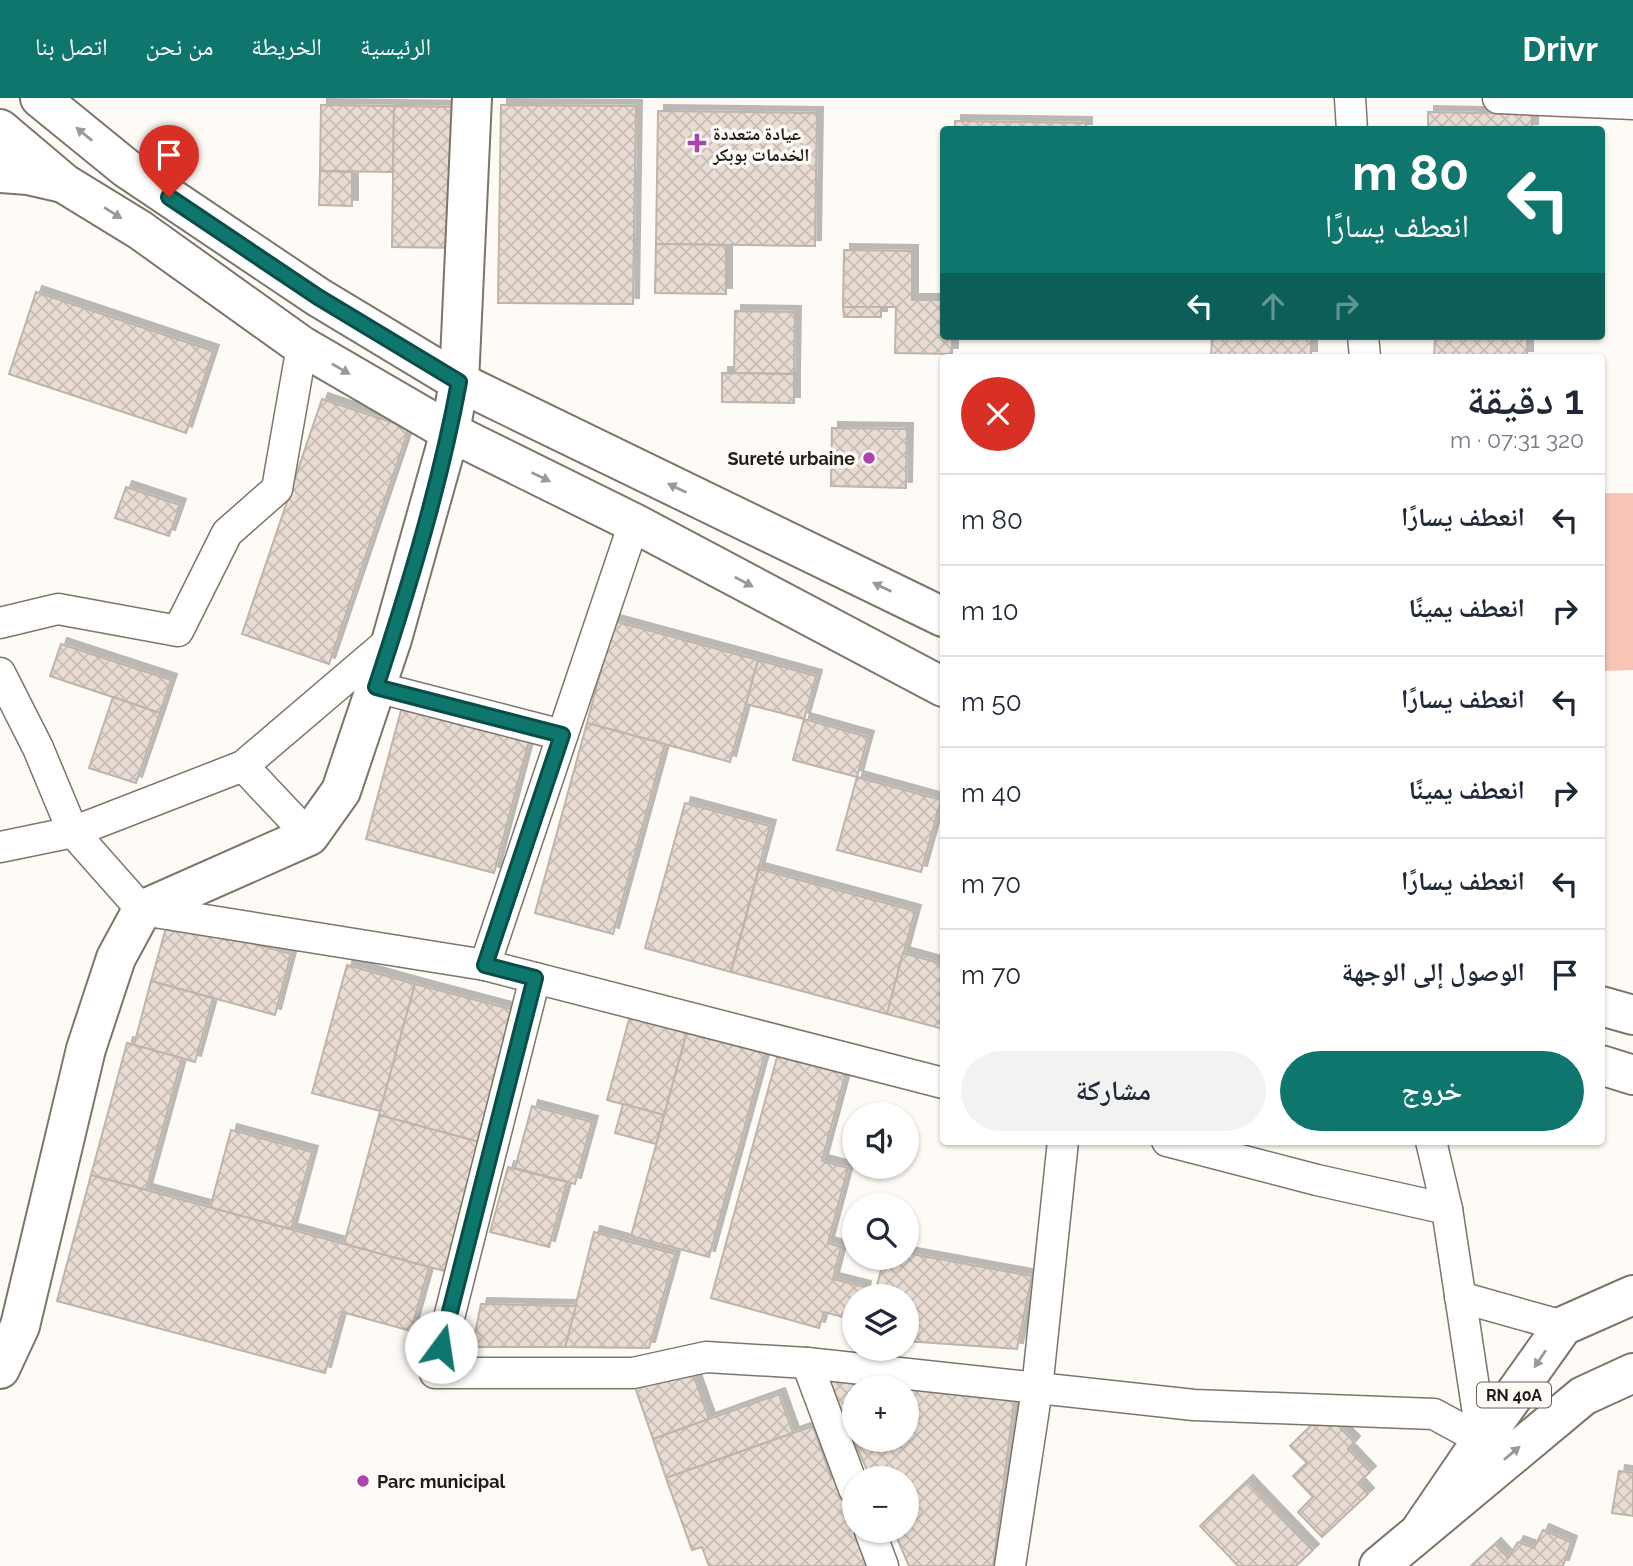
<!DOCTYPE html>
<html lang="ar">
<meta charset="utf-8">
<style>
body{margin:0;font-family:Raleway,"Noto Naskh Arabic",sans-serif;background:#f2f2f3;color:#1f2937;direction:rtl;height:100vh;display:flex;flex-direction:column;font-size:26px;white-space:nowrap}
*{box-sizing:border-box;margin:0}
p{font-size:23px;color:#747a83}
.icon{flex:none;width:38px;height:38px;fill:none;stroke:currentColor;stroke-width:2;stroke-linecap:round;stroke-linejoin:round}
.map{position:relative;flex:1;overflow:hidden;direction:ltr}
.side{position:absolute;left:940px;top:256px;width:665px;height:791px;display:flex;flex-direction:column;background:#fff;border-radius:7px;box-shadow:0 2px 5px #0004;direction:rtl}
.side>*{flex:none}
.guide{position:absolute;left:940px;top:28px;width:665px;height:214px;border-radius:7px;box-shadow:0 2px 5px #0004;direction:rtl;background:#0f766e;color:#fff;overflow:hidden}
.tools{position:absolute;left:842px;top:1004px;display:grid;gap:14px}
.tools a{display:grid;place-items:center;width:77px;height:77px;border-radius:50%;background:#fff;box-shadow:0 2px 5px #0004;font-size:35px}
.pin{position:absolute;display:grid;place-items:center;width:60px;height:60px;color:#fff;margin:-72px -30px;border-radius:50% 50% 50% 0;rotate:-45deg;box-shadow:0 0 7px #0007}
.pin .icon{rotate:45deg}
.me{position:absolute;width:77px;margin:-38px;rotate:14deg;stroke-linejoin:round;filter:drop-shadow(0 0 5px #0008)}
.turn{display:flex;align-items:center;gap:24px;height:147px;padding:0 21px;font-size:32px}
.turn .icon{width:91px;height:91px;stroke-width:2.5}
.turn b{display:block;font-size:49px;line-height:60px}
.lanes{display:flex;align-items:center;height:66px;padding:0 21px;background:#0003;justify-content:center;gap:35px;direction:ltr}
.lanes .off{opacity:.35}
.round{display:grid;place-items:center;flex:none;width:74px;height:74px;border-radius:37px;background:#f2f2f3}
.head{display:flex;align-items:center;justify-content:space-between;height:119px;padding:0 21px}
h1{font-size:42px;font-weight:600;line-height:52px}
.cta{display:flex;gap:14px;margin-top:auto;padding:14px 21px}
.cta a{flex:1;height:80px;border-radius:42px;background:#0f766e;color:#fff;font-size:28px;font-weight:600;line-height:80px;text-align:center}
.cta a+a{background:#f2f2f3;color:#1f2937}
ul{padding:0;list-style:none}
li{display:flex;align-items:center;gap:21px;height:91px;padding:0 21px;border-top:2px solid #e0e1e3}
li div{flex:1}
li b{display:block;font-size:26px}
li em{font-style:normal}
header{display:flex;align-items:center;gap:42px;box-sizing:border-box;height:98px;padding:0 35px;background:#0f766e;color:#fff}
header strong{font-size:33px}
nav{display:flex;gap:38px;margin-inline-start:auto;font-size:24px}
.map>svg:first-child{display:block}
.pitch{fill:#f6c5b6}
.building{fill:url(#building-cross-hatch);stroke:#bfb3aa;stroke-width:2;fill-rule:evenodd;filter:url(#shadow)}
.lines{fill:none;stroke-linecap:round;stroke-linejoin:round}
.minor-casing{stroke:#7c766a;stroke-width:33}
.tertiary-casing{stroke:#7c766a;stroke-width:42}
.secondary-casing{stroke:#7c766a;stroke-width:42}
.primary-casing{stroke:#7c766a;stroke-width:42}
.minor{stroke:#fff;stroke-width:30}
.tertiary{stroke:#fff;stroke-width:38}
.secondary{stroke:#fff;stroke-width:38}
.primary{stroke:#fff;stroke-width:38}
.oneway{fill:#9b9998}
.route-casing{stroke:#0a4d48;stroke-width:18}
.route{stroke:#0f766e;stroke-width:12}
.poi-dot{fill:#aa46ab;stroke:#fefbf6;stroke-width:2.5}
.labels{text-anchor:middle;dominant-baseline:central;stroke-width:7;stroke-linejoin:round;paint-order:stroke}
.shield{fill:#fefbf6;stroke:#63605b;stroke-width:2}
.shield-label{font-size:16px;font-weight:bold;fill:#201d19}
.poi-label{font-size:18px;font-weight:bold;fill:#201d19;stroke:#fefbf6;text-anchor:start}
</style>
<header>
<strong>Drivr</strong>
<nav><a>الرئيسية</a><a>الخريطة</a><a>من نحن</a><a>اتصل بنا</a></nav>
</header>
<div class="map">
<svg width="1633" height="1468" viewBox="0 0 1633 1468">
<defs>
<pattern id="building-cross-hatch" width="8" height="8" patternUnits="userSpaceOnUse" patternTransform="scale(1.75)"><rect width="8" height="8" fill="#e8dcd3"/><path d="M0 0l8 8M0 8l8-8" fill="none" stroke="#c7bcb5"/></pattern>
<filter id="shadow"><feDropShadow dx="6" dy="-6" stdDeviation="0" flood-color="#0004"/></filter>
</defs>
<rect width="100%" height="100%" fill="#fefbf6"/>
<polygon class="pitch" points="1601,395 1633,395 1633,572 1601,573"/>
<g class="building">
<polygon points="321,7 394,8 393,74 320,73"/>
<polygon points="501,7 636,8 633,206 498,205"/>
<polygon points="394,8 459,9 457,150 392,149"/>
<polygon points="658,13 817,15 815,148 656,146"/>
<polygon points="1428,14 1532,16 1532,32 1428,32"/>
<polygon points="955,23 1086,25 1086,32 955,32"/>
<polygon points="320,73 352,74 352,108 319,107"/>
<polygon points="656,146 726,147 726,196 655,195"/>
<polygon points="844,152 912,153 912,202 943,202 943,238 952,238 952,256 895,255 896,209 843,209"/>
<polygon points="36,194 213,253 186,335 9,276"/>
<polygon points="843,209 881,209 881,219 844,219"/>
<polygon points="735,213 795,214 794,276 734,275"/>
<polygon points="1212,238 1311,238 1311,259 1211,259"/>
<polygon points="1435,238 1527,238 1527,259 1434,259"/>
<polygon points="722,275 794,276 794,305 722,304"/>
<polygon points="322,301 409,330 329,566 242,536"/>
<polygon points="832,330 907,331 906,390 831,388"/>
<polygon points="126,389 180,407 169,438 115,420"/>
<polygon points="614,523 758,562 730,664 587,625"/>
<polygon points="61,546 171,582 160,615 50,578"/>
<polygon points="758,562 816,578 804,621 746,606"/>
<polygon points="113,599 160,615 136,685 89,670"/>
<polygon points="402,609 529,643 494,775 366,741"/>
<polygon points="804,621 868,639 857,679 793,662"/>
<polygon points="587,625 665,646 613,836 535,815"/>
<polygon points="857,679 941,702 921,774 837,752"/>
<polygon points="685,705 770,728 731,874 645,850"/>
<polygon points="759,771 915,813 887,916 731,874"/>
<polygon points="168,823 291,856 275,917 151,883"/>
<polygon points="903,855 943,866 943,931 887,916"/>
<polygon points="347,867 415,886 380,1013 312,995"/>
<polygon points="151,883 213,900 195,964 134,947"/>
<polygon points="415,886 514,912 478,1044 379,1017"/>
<polygon points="633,907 690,923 664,1017 607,1002"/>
<polygon points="690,923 768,944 709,1159 631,1138"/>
<polygon points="127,945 182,960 146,1092 91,1077"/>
<polygon points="779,952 847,970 822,1063 848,1070 828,1145 841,1149 833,1181 865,1189 863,1199 854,1199 854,1222 824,1214 819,1230 711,1200"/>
<polygon points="623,1006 664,1017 656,1046 615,1035"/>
<polygon points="532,1008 592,1024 575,1086 515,1070"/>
<polygon points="379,1017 483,1045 448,1174 344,1146"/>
<polygon points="231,1032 312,1054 291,1131 210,1110"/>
<polygon points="508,1069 567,1084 549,1149 490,1134"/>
<polygon points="91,1077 429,1169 411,1233 342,1214 325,1275 57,1203"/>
<polygon points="594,1134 675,1156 649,1250 565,1249"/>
<polygon points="906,1155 1032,1178 1017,1251 906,1243 906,1199 874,1199 884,1160 906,1160"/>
<polygon points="481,1206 576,1208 565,1249 472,1249"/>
<polygon points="691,1270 709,1321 653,1341 635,1289"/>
<path d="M824 1275 1015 1297 993 1468H909L894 1433H906V1381H871ZM854 1290H906V1342H854Z"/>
<polygon points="779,1296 793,1335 666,1380 653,1341"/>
<polygon points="1325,1314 1354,1344 1348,1351 1370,1374 1358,1385 1368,1396 1322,1439 1298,1414 1313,1399 1293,1378 1307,1365 1290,1348"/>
<polygon points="813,1328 831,1380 843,1375 854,1407 854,1433 863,1433 875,1468 709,1468 702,1449 692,1452 666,1380"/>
<polygon points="1619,1373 1633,1375 1633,1418 1612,1415"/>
<polygon points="1247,1383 1313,1452 1296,1468 1238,1468 1200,1428"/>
<polygon points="1543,1432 1571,1444 1563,1468 1471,1468 1495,1446 1508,1460 1518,1444 1534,1450"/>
</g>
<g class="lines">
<defs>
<g id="minor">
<polyline points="1350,0 1352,32"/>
<polyline points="1498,0 1633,6"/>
<polyline points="1363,238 1365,259"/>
<polyline points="0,525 58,511 178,533 227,435 277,391 302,248"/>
<polyline points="0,575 38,650 73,734 142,812 485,867 943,985"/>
<polyline points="376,589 562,637"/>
<polyline points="243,668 309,738"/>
<polyline points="0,749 73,734 243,668 392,541"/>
<polyline points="485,867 634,425"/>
<polyline points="535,880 435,1275 633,1275 706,1259 807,1265 1194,1307 1434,1316 1482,1342"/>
<polyline points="1167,1043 1317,1082 1447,1111"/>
<polyline points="1431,1043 1447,1111 1482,1342"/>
<polyline points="1460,1199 1563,1228"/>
<polyline points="807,1265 854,1391"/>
<polyline points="870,1433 883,1468"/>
<polyline points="1010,1468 1037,1291 1063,1043"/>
</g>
<polyline id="tertiary" points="0,1271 20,1228 86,951 116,860 142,812 309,738 341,693 392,541 450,334 459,284 472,0"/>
<g id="secondary">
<polyline points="40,0 126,70 318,199 459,284 943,519"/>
<polyline points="0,31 65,86 140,132 302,248 450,334 634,425 943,589"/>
<polyline points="0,75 28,77 63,85"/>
<polyline points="1601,908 1633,917"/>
<polyline points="1601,967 1633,977"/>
</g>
<g id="primary">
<polyline points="1422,1430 1482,1342 1563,1228 1633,1197"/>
<polyline points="1379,1468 1583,1298 1633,1275"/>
</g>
</defs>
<use href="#minor" class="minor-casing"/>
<use href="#tertiary" class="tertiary-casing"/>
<use href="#secondary" class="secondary-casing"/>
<use href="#primary" class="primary-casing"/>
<use href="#minor" class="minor"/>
<use href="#tertiary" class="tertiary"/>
<use href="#secondary" class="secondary"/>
<use href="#primary" class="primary"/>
</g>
<defs><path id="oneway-solid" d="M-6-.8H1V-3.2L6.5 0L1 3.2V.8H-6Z" transform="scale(1.75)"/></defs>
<g class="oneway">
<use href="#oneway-solid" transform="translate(84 36) rotate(-141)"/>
<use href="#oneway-solid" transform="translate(113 115) rotate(32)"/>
<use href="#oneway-solid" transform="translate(341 271) rotate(30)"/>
<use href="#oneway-solid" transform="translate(541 379) rotate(26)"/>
<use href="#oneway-solid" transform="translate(677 390) rotate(-154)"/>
<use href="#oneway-solid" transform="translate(744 484) rotate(28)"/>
<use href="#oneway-solid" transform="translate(882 489) rotate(-154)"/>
<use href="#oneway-solid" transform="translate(1540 1261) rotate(124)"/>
<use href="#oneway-solid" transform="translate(1512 1355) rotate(-40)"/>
</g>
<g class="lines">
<defs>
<path id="route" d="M169 99 318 199 459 284C440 387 409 489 376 589L562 637 485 867 535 880 441 1249"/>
</defs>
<use href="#route" class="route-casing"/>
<use href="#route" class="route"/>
</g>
<g class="poi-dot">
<path d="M693.5 34.5h7v7h7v7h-7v7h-7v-7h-7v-7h7z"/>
<circle cx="869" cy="360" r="7"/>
<circle cx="363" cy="1383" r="7"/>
</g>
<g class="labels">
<rect class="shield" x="1477" y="1284.5" width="74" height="25" rx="5"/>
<g class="shield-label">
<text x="1514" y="1297">RN 40A</text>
</g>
<g class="poi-label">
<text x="713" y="35">عيادة متعددة<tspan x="713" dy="21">الخدمات بوبكر</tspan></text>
<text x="855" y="360" text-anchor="end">Sureté urbaine</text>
<text x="377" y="1383">Parc municipal</text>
</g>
</g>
</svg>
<div class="tools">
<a><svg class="icon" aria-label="sound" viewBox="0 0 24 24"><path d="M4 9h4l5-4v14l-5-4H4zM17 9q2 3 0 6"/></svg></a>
<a><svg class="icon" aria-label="search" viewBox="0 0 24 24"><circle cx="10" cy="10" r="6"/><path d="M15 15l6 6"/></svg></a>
<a><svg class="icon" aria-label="layers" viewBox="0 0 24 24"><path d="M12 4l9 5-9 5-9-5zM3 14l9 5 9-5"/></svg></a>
<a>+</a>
<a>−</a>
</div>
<div class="pin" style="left:169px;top:99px;background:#d93025"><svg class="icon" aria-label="arrive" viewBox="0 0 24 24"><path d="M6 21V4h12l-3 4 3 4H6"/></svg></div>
<svg class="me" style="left:441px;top:1249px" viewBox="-20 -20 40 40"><circle r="19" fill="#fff"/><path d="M0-13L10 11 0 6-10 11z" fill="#0f766e"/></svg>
<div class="guide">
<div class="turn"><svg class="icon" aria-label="left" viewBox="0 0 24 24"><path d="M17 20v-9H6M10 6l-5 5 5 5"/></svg><div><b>80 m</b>انعطف يسارًا</div></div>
<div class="lanes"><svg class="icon" aria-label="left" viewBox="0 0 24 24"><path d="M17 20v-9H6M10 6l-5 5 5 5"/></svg><svg class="icon off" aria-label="ahead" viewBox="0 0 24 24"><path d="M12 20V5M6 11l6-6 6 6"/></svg><svg class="icon off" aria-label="right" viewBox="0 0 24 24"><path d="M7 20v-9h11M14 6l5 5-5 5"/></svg></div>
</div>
<section class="side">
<div class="head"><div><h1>1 دقيقة</h1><p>320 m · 07:31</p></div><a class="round" style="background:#d93025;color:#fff"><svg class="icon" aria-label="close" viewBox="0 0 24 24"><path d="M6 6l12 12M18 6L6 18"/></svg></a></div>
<ul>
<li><svg class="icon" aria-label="left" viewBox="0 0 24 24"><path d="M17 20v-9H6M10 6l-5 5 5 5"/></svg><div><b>انعطف يسارًا</b></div><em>80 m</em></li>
<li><svg class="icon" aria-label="right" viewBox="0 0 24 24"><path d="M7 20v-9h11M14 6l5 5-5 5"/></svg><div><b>انعطف يمينًا</b></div><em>10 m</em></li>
<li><svg class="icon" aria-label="left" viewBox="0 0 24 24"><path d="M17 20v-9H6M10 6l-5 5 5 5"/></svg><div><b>انعطف يسارًا</b></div><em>50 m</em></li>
<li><svg class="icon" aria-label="right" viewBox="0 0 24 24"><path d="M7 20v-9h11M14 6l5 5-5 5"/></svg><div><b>انعطف يمينًا</b></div><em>40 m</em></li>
<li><svg class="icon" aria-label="left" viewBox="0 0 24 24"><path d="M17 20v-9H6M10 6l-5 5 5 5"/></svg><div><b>انعطف يسارًا</b></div><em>70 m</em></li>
<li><svg class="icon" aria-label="arrive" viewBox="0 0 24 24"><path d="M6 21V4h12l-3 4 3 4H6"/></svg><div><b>الوصول إلى الوجهة</b></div><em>70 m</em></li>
</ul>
<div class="cta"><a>خروج</a><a>مشاركة</a></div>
</section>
</div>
